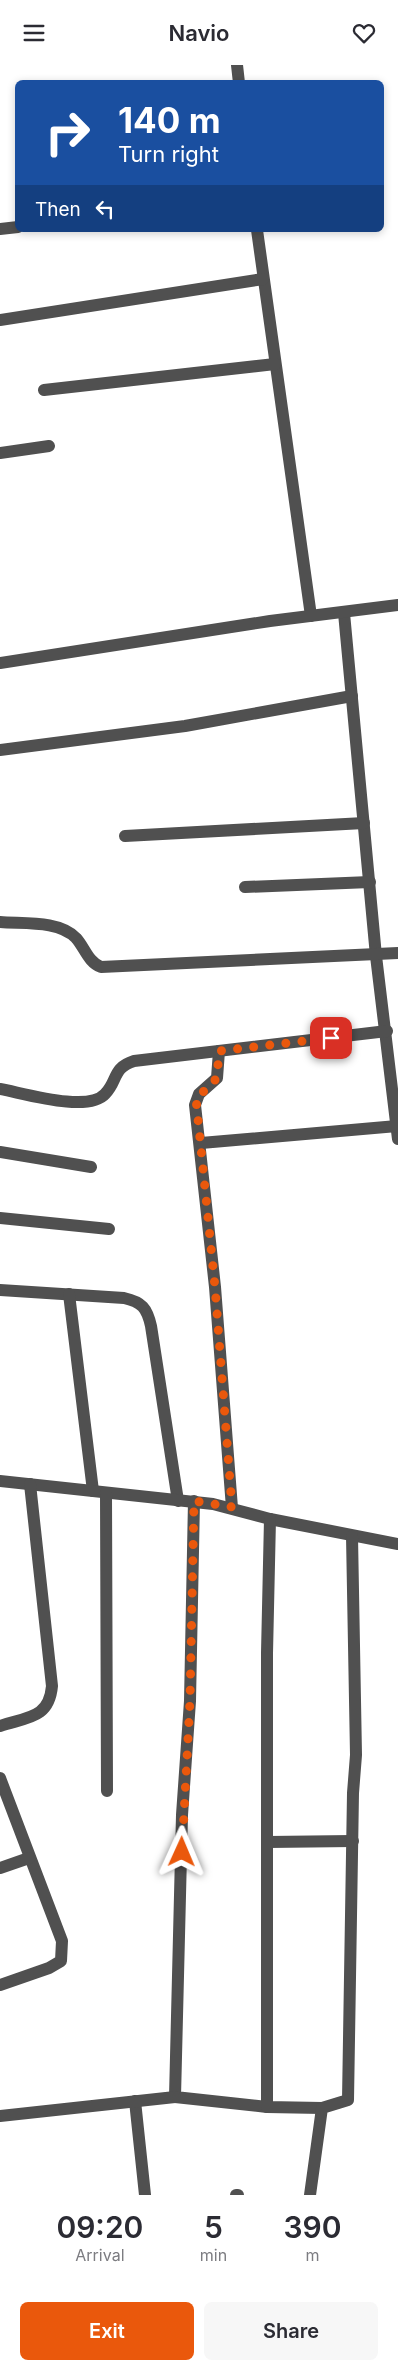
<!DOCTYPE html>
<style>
body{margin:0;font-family:Inter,sans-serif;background:#f7f7f7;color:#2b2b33;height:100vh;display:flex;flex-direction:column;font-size:19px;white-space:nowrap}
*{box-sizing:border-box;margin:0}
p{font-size:16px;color:#7c7c81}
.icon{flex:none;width:28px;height:28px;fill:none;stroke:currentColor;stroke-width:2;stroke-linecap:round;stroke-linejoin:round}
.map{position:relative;height:2130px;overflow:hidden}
.sheet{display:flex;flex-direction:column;background:#fff;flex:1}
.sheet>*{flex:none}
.banner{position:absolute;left:15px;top:15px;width:369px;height:152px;border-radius:8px;box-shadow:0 2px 8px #0003;background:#1a4fa0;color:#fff;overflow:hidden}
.pin{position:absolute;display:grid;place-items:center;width:42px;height:42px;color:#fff;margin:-21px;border-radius:10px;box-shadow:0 2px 8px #0006}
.me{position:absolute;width:55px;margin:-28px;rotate:1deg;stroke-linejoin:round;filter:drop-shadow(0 0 4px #0008)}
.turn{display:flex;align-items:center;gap:18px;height:105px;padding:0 20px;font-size:22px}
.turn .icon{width:65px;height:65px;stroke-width:2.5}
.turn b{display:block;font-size:35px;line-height:42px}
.then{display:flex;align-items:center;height:48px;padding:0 20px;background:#0003;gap:10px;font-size:19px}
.eta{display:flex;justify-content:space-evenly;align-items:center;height:85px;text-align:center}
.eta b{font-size:30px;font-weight:600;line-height:35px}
.action{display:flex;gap:10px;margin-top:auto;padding:10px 20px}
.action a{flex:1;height:58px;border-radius:8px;background:#ea580c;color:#fff;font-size:20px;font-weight:600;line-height:58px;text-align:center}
.action a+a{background:#f7f7f7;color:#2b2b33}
header{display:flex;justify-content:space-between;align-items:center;height:65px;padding:0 20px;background:#fff;font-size:22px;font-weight:600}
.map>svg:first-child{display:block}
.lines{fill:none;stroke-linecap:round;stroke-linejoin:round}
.minor{stroke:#505050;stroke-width:12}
.route{stroke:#ea580c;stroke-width:9;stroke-dasharray:0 16.2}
</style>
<header><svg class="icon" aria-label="menu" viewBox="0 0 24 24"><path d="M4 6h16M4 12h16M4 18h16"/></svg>Navio<svg class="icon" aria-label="heart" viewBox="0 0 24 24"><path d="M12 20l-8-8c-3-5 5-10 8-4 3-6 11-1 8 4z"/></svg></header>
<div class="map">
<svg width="398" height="2130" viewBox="0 0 398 2130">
<rect width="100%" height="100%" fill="#fff"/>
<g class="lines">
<g class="minor">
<polyline points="237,0 239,18"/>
<polyline points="0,164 18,162"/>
<polyline points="257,165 311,551"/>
<polyline points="0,255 263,214"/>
<polyline points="44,325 275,299"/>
<polyline points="0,388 49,381"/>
<polyline points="344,548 376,891 398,1074"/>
<polyline points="0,598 270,556 398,540"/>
<polyline points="0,685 185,661 352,631"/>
<polyline points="125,771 364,758"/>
<polyline points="245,822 370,817"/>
<path d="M0 857C23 859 59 855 76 873 85 883 88 897 101 902L398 888"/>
<polyline points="219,986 217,1013 199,1029 195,1040 215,1222 232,1443"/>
<path d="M0 1024C23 1028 88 1048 105 1029 118 1016 112 1003 134 996L387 966"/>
<polyline points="201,1078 397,1061"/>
<polyline points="0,1087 91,1102"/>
<polyline points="0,1153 109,1164"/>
<path d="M0 1225 124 1233C142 1237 147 1243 151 1261L178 1436"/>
<polyline points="69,1229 93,1426"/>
<polyline points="0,1416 213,1439 270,1454 398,1479"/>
<polyline points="106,1428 107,1726"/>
<polyline points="194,1436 190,1636 182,1750 175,2032 267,2042 322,2043"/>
<path d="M0 1661C27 1652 49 1654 52 1621L30 1419"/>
<polyline points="0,1713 62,1876 61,1896 49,1903 0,1920"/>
<polyline points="268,1777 353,1776"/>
<polyline points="0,1803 29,1793"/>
<polyline points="135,2036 145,2130"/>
<polyline points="267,2042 267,1588 270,1454"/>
<polyline points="0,2051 175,2032"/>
<polyline points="236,2130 238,2130"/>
<polyline points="310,2130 322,2043 348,2035 353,1728 356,1690 352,1471"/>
</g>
</g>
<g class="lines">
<polyline class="route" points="182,1787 190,1636 194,1436 232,1442 215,1222 196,1034 217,1013 219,986 331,973"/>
</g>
</svg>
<div class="pin" style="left:331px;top:973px;background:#d93025"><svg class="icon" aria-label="arrive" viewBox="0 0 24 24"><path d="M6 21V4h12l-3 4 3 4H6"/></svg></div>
<svg class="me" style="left:182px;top:1787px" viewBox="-20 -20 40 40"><path d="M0-17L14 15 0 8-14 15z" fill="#ea580c" stroke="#fff" stroke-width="4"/></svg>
<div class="banner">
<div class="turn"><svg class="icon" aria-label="right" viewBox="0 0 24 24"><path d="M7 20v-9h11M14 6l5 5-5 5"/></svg><div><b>140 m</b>Turn right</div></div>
<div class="then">Then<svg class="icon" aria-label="left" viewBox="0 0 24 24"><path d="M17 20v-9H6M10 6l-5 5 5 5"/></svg></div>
</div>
</div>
<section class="sheet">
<div class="eta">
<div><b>09:20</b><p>Arrival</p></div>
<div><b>5</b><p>min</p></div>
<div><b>390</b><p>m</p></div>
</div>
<div class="action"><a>Exit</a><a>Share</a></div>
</section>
